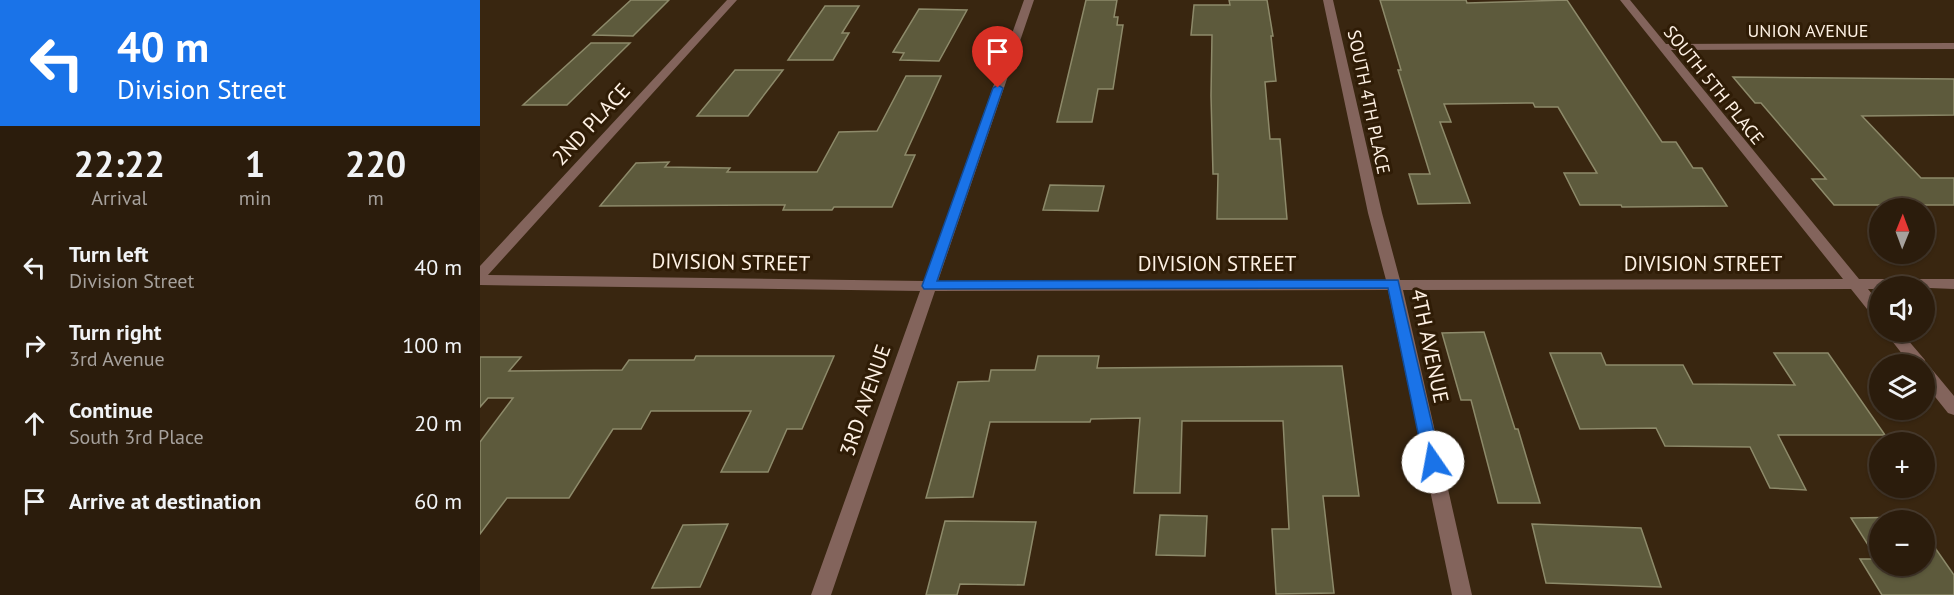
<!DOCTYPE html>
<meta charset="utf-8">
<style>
body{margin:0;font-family:"PT Sans",sans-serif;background:#332515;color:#f1f3f6;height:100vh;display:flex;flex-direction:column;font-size:22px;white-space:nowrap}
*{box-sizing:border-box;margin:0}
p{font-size:20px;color:#a6a19d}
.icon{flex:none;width:33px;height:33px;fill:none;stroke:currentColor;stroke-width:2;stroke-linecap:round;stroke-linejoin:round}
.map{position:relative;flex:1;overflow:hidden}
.drawer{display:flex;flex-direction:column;background:#2b1c0c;width:480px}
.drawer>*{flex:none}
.top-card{background:#1a73e8;color:#fff;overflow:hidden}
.needle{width:39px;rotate:1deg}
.controls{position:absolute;left:1389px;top:198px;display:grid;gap:12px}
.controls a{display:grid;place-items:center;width:66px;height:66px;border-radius:50%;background:#2b1c0c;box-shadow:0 2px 4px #0004,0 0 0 2px #473a2d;font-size:30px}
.pin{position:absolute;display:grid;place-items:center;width:51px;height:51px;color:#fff;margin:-62px -26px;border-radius:50% 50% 50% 0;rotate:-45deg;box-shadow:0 0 6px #0007}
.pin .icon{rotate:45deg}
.me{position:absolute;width:66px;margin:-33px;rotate:348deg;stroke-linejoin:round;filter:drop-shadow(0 0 4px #0008)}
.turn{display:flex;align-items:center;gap:21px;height:126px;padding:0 18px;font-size:27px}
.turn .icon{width:78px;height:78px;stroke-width:2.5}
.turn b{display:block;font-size:42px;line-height:51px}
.eta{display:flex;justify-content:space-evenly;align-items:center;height:102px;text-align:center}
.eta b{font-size:36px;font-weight:700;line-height:42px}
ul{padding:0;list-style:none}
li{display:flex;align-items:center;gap:18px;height:78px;padding:0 18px}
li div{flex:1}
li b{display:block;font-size:22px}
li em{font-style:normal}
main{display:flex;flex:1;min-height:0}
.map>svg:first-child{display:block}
.building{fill:#5d5a3c;stroke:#8d8a6a;stroke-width:1.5}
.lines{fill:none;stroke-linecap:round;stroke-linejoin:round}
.minor{fill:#83645c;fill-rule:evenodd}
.route{fill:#1a73e8;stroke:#114b97;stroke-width:1.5}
.labels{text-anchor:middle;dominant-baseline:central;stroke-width:6;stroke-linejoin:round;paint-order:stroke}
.far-street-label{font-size:18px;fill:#fef1e4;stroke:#2f1c06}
.street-label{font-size:21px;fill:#fef1e4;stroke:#2f1c06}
</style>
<main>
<section class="drawer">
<div class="top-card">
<div class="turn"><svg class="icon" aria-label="left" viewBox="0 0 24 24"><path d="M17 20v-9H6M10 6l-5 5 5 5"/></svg><div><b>40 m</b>Division Street</div></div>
</div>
<div class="eta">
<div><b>22:22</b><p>Arrival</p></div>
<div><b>1</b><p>min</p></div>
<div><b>220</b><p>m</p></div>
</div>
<ul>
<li><svg class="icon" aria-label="left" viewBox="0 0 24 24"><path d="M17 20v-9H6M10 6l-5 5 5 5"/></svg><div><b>Turn left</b><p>Division Street</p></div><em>40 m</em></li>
<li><svg class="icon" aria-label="right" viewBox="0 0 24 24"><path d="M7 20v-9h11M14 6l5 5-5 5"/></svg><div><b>Turn right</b><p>3rd Avenue</p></div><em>100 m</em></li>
<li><svg class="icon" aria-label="ahead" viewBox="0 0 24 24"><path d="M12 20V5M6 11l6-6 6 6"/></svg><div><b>Continue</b><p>South 3rd Place</p></div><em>20 m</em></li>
<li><svg class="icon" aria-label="arrive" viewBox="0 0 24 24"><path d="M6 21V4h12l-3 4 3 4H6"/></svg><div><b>Arrive at destination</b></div><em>60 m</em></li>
</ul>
</section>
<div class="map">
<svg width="1474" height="595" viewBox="0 0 1474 595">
<rect width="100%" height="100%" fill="#392610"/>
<g class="building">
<polygon points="151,0 189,0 153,36 113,35"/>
<polygon points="606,0 637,0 634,17 638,17 637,25 643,25 633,89 618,89 612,122 577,122"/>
<polygon points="749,0 787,0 793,36 791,36 796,81 785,82 790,139 800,139 807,219 737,219 738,174 733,174 731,96 732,35 711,35 714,5 750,5"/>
<polygon points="900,0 986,0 987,3 1087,0 1182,142 1196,142 1213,168 1222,168 1247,206 1142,207 1141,205 1100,205 1084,173 1117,173 1078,107 1055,107 1053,103 964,104 971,122 960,122 990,203 938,204 929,174 950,174 918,70 921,70"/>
<polygon points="345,6 379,6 362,33 369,33 353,60 308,60"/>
<polygon points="439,9 487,10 459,61 420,60 424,53 413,52"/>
<polygon points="111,43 150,43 87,105 43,105"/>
<polygon points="255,70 303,70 268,116 217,116"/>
<polygon points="426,76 461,76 425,155 435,155 412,207 354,207 352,210 303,210 305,205 120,206 156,163 189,162 185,167 250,168 247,172 337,172 359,132 397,131"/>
<polygon points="1253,77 1474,79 1474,115 1382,116 1441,178 1474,178 1474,205 1354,205 1332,179 1346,179 1281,103 1275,103"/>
<polygon points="570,185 624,186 618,211 563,210"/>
<polygon points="1004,332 1035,429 1038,429 1060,503 1018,503 991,400 981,400 962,333"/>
<polygon points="1070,353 1121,353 1126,365 1203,365 1213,384 1315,385 1294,353 1348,353 1405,435 1298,435 1326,490 1290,488 1270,447 1185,446 1176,428 1100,429"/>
<polygon points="216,356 354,356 322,429 307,429 288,472 241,472 271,411 171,411 161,429 133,429 89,498 27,498 0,534 0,442 33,398 8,398 0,407 0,357 41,357 29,371 142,370 149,360 214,360"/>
<polygon points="558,356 619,356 617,368 862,366 879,496 843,496 854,593 796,594 792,529 809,529 803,421 702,421 700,493 654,493 660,418 611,419 610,422 510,422 493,497 446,498 478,382 509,381 511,370 555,370"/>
<polygon points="680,515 727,516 725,556 676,555"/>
<polygon points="1435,517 1437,520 1400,520 1400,566 1444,566 1444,532 1474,575 1474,595 1402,595 1380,559 1397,559 1371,518"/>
<polygon points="465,521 556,522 544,585 480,584 477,595 446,595"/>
<polygon points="248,524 220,587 172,588 203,525"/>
<polygon points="1052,524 1161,528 1181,587 1066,583"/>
</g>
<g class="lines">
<g class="minor">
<polygon points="247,0 257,0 8,275 444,281 544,0 554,0 458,281 906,280 888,213 843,0 853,0 902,213 920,280 1363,279 1140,0 1150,0 1186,44 1474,43 1474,49 1191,50 1379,279 1474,279 1474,289 1400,286 1400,289 1388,289 1400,304 1400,320 1395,319 1371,289 923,290 992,595 972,595 908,290 455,291 351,595 331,595 440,291 0,285 0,266"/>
<polygon points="1405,332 1421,332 1445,360 1446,365 1450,367 1474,396 1474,415 1468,413 1444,383 1444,364 1430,364"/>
</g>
</g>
<polygon class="route" points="518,85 523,88 457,281 918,280 961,462 958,466 953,468 947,466 944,462 908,288 444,289 442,286 513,88"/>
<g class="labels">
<g class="far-street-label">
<text x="1328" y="30">UNION AVENUE</text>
<text transform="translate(1234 85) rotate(51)">SOUTH 5TH PLACE</text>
<text transform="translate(889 102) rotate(78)">SOUTH 4TH PLACE</text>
</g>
<g class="street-label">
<text transform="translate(111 124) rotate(-47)">2ND PLACE</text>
<text transform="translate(251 262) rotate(1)">DIVISION STREET</text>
<text x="737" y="263">DIVISION STREET</text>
<text x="1223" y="263">DIVISION STREET</text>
<text transform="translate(950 346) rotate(78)">4TH AVENUE</text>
<text transform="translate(385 400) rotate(-71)">3RD AVENUE</text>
</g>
</g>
</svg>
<div class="controls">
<a><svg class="needle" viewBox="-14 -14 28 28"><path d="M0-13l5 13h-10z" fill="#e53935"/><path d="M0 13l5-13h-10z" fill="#a6a19d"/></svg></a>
<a><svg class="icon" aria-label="sound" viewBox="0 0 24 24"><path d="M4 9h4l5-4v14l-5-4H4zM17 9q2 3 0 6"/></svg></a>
<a><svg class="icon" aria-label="layers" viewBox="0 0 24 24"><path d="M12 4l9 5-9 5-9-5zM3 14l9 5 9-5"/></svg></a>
<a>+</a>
<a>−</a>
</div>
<div class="pin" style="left:518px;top:88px;background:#d93025"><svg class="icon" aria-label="arrive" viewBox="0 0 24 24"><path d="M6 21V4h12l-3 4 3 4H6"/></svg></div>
<svg class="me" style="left:953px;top:462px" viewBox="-20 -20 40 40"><circle r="19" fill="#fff"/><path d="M0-13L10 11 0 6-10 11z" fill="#1a73e8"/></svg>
</div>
</main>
